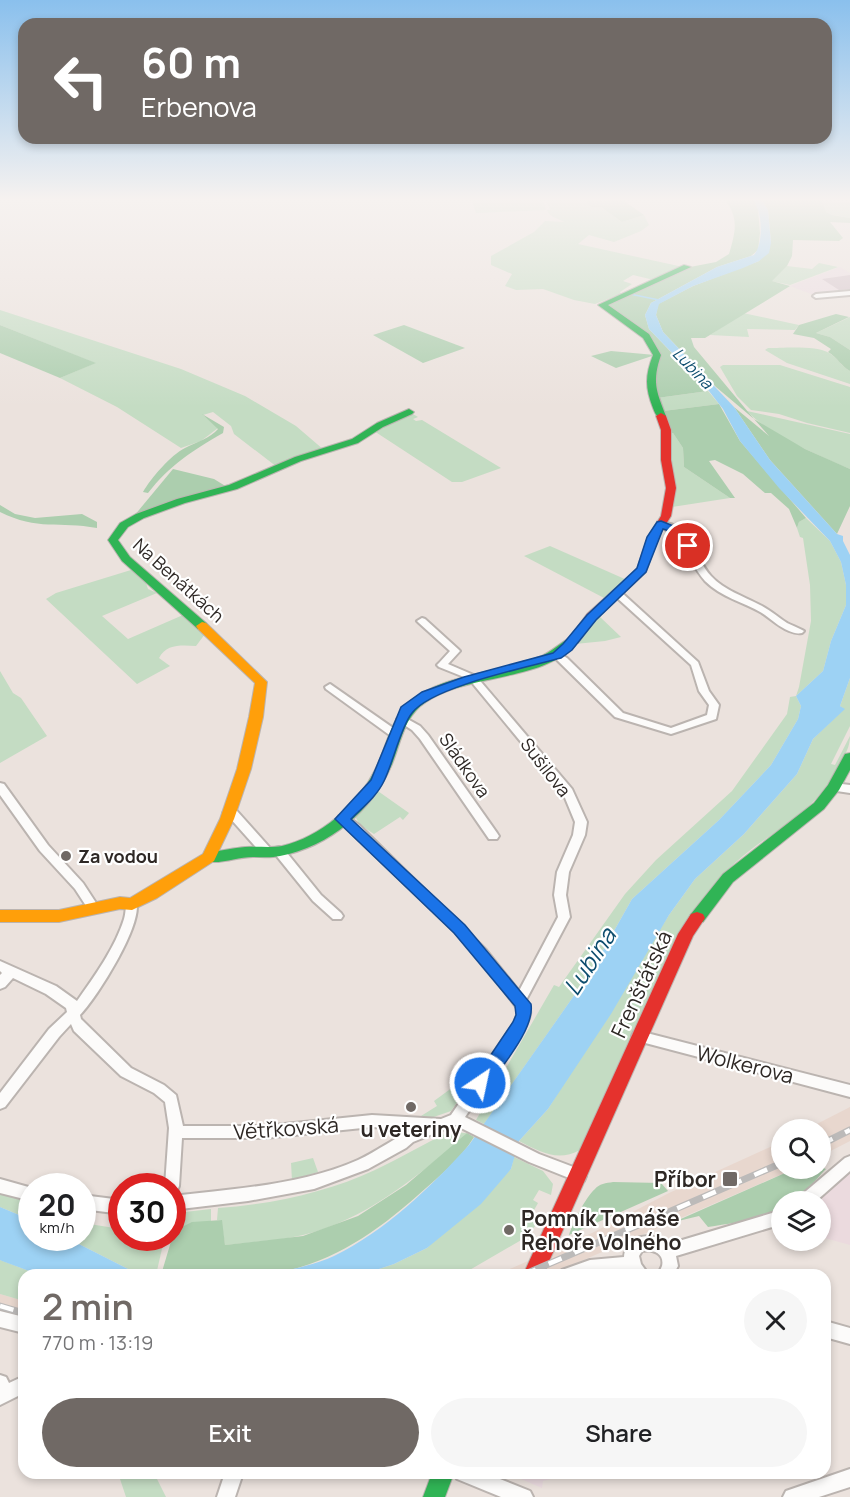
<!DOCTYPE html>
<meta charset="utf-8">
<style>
body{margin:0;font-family:Manrope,sans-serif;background:#f6f6f6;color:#202124;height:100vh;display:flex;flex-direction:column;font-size:22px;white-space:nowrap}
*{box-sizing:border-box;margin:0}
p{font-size:20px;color:#757577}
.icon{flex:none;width:33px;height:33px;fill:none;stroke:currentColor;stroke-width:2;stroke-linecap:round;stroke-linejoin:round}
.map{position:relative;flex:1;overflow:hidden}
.sheet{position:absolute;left:18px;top:1269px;width:813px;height:210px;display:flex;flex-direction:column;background:#fff;border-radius:18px;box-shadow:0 3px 9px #0003}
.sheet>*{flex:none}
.hud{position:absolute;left:18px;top:18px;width:814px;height:126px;border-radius:18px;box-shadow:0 3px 9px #0003;background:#706965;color:#fff;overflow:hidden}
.tools{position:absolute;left:771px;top:1119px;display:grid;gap:12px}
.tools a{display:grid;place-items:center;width:60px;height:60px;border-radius:50%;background:#fff;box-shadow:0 3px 9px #0003;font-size:30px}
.speed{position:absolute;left:18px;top:1173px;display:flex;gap:12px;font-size:30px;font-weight:700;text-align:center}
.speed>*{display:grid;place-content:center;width:78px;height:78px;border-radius:50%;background:#fff;box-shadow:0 3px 9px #0003;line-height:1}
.speed small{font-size:15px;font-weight:400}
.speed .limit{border:9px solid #d22;background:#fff;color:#111}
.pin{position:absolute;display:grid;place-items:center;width:51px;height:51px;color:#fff;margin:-26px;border:3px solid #fff;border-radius:50%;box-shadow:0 2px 6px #0007}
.me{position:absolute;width:66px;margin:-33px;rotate:34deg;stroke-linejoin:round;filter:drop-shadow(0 0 4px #0008)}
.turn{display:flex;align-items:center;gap:21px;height:126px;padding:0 24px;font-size:27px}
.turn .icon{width:78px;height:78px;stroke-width:2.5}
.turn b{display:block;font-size:42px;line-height:51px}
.round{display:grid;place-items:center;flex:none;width:63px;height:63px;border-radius:32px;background:#f6f6f6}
.summary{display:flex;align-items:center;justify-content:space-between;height:102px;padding:0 24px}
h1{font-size:36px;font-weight:600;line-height:45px;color:#706965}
.primary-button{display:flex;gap:12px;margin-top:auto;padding:12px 24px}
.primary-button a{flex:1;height:69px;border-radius:36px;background:#706965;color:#fff;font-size:24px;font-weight:600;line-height:69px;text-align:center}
.primary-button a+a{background:#f6f6f6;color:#202124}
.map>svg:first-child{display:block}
.commercial{fill:#ebdade}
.industrial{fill:#eadadf}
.built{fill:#e8d7ce}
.green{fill:#c4dcc3}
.forest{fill:#acceae}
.water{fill:#9dd2f4}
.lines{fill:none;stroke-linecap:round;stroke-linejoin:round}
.stream{stroke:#9dd2f4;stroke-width:1.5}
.building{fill:#d3c1c8}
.street-casing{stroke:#bbb4b0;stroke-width:4}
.fast-casing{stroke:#bbb4b0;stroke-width:2}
.slow-casing{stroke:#bbb4b0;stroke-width:2}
.jam-casing{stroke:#bbb4b0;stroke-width:2}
.street{fill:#fcfbfa;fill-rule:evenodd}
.fast{fill:#30b455;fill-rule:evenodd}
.slow{fill:#ff9f0a;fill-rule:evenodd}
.jam{fill:#e5322d;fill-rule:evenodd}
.rail-casing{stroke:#bcbab9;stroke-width:7}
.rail{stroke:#fff;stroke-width:4.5;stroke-dasharray:14;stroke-linecap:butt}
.route{fill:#1a73e8;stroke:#114b97;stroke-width:1.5}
.poi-dot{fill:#706965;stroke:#fff;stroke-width:2}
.labels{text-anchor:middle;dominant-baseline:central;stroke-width:4.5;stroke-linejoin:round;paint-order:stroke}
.far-water-label{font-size:16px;font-style:italic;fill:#0d4d6e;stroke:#fff}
.street-label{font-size:18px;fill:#2e2825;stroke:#fff}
.poi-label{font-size:18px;font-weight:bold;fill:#2e2825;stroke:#fff;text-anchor:start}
.near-street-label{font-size:21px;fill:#2e2825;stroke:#fff}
.near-poi-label{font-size:21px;font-weight:bold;fill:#2e2825;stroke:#fff}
.near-water-label{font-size:24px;font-style:italic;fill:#0d4d6e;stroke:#fff}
</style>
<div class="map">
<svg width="850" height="1497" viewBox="0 0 850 1497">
<rect width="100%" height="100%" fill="#ebe2dd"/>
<polygon class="commercial" points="850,1169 850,1245 821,1237 820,1202 816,1202"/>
<g class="industrial">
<polygon points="840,267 850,273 850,292 811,294 790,286"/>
<polygon points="507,1473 575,1473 543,1481 542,1488"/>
</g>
<g class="built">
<polygon points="850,1107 850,1141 821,1156 820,1130 807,1129"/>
<polygon points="781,1142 782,1168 794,1169 549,1275 496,1275 592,1233 669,1193"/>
<polygon points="0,1294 24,1301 24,1325 0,1318"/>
</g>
<g class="green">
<polygon points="471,198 537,198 543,199 546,210 476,213"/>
<path d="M545 198H583L592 207H601L622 222 644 215 649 225 641 231 614 242 589 235 578 244 683 267 654 280 633 275 623 281 632 284 620 292 621 294 595 304 574 300 543 289 516 290 505 286 512 274 491 265V256L534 232 545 221 564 222C558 218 550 218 547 210H550Z"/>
<polygon points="817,200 850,203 850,218 828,214"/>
<polygon points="819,263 838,267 790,285 771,281 787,266 812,269"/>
<polygon points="0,310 181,369 245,396 296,426 324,450 277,467 234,434 231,426 213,412 203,415 218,428 201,441 181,448 117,407 60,378 95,363 0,325"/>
<polygon points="743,313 799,325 795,330 747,329 749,337 710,335"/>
<polygon points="850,317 850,350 830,337 816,333"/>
<path d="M768 348C783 348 817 345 829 353 838 358 841 366 850 371V384L787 363 765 350Z"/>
<polygon points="723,365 780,365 850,387 850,433 807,423 779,414 751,410 737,396 720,367"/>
<polygon points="708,391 719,404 663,411 657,398"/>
<path d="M747 411 850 434V469C819 455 770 436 747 411Z"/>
<polygon points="411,413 418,417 413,419 416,421 422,420 501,468 462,482 452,482 374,431"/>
<polygon points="671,433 673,433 683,448 684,467 730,498 672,507 673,488"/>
<polygon points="806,518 830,541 841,562 846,585 846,605 831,641 823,671 796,696 801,706 798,719 771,765 719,820 632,899 592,970 484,1124 476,1120 554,985 559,987 625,894 656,860 732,791 787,714 790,697 796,696 799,687 811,621 810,585 803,538 800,537 797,528 799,522"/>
<polygon points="550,546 627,580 606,599 524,556"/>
<path d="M131 570 146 583 148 589 157 593 102 616 128 639 183 615 205 634 196 646C181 645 166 644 159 658L170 666 137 684 46 599 56 593Z"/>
<polygon points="599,616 621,637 605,641 575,644"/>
<polygon points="0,671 13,693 21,698 47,736 0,763"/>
<path d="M850 678V726L831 764 835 765 850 736C850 748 844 756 839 766 809 820 778 825 736 862 710 885 692 912 675 942L580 1150C558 1162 540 1152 519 1141L548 1109 669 915 695 879 744 834 797 774 813 739 844 709 840 706Z"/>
<polygon points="375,789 409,813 403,820 400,817 374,834 360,825 356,818 358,812"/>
<polygon points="464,1079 470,1084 451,1111 425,1120 421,1116 437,1106 434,1101"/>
<path d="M449 1132 467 1133 461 1140C413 1179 365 1220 303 1235 278 1241 250 1242 225 1245L221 1220H217L218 1208C268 1205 329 1192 375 1170 400 1158 424 1144 449 1132Z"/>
<polygon points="514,1157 543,1171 553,1184 551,1195 539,1190 533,1200 538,1203 529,1219 538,1223 523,1239 461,1275 361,1275 394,1264 427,1248 511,1169"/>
<polygon points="313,1158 318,1172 292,1180 291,1163"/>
<polygon points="0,1193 31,1202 31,1220 0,1207"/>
<polygon points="211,1209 211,1221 175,1228 185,1212"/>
<polygon points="83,1223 121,1229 122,1238 153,1238 164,1240 156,1275 132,1271 67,1238 82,1238"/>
<polygon points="0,1260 40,1275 24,1275 24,1301 0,1294"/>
<polygon points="118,1473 154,1473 166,1497 126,1497"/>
</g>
<g class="forest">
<polygon points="583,198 620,198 644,215 622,222 601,207 591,207"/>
<path d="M724 198H751L755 201 758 209 760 233 758 250 751 256 717 267 651 303 645 315 649 329 708 391 657 398C646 374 662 360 654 341L607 305 690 267 716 262 729 254C736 230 739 218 724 198Z"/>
<polygon points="760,198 813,198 823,202 826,212 832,215 850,218 850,223 830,222 843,238 839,241 793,240 792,256 787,266 772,281 790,286 705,338 691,338 694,347 754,419 805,449 850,469 850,506 837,534 770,460 734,407 769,436 754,419 716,387 663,332 656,315 658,304 693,286 759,261 771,242 768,210"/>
<path d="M836 314 849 317 816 333 830 337 850 350V371C841 366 838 358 828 352L831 349 814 338 793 334 799 325Z"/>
<polygon points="0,325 96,363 60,378 0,353"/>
<polygon points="404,325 465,348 423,363 373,335"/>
<polygon points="611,351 655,355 616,368 591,356"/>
<polygon points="719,404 740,441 806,518 799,522 797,528 789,509 771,493 765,493 743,474 715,460 709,461 735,498 730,498 684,467 683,448 673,433 671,433 663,411"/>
<path d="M202 414 224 427 223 433C192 451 170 465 148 493L143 492C151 478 171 455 185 448 197 442 210 438 218 429Z"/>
<polygon points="173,469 214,479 227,487 134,516"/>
<path d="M0 505 15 514 35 518 82 514 97 522V528C59 521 38 531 0 512Z"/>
<path d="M467 1133 474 1137C460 1160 437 1178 417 1196 372 1236 320 1271 257 1275 226 1277 193 1275 161 1275L175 1228H180L192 1222 222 1220 225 1245 303 1236 358 1216 406 1185Z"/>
<path d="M821 1167 826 1169C814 1181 800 1202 782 1202L781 1207C761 1220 732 1223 708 1227L699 1216 674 1222 794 1169Z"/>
<path d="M613 1182 661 1183 668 1191 569 1235C573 1223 585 1198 595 1189 599 1184 606 1183 613 1182Z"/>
</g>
<g class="water">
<path d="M751 198H760L768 210 771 243 769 253 759 261 743 268 693 286 659 304 656 315 663 332 734 407 770 460 837 534 843 536V541L850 555V678L840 706 845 709 813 739 797 774 744 834 695 879 669 915 611 1014 548 1109 519 1141 511 1169 481 1204 427 1248 394 1264 361 1275H258C284 1271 310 1267 334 1256 384 1232 432 1186 469 1145L592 970 632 899 719 820 771 765 798 719 801 706 796 696 823 671 831 641 846 605V585L841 562 830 541 779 488 740 441 723 409 709 391 649 329 645 315 651 303 717 267 754 255C764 243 763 208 751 198Z"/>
<polygon points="0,1207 31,1220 32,1238 67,1238 132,1271 155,1275 40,1275 2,1261 0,1260"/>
</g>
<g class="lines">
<polyline class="stream" points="630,294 659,300"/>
</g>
<polygon class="building" points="850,275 850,289 839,290 822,279"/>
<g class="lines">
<defs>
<g id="street">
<polygon points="850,291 850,295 816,298 813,296 816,294"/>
<path d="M658 522C688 520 695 559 711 576 724 590 743 596 760 605 770 610 778 617 787 623 793 626 799 628 804 631L802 633C797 634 794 633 789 631 779 627 771 619 762 613 743 602 721 597 705 581 688 562 685 535 658 526Z"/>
<polygon points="618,591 621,592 698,662 709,691 719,705 716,719 671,734 615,717 554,657 552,655 557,652 567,658 623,713 671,728 707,715 709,705 699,691 691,665 615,596 614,594"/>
<path d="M422 618 425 619 458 649 460 651 448 664 476 676 572 789 587 822 585 835 569 872 566 895 570 917 526 1000C534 1011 529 1019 524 1030L465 1117 539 1154 584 1171 586 1176 584 1181 579 1182 529 1162 455 1125 413 1142 406 1148 368 1169 314 1189 248 1201 172 1210V1196C233 1189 302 1185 358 1160 378 1151 395 1137 415 1129L372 1127 265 1138H182L179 1186 177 1191 172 1192V1186H165L169 1128 165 1102 154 1093 121 1076 74 1031 71 1024 59 1037 5 1107 0 1109V1093L49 1029 67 1012 66 1008 46 994 13 978 5 987 0 989V975L2 973 0 971V961L56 986 77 1001C94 977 115 948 124 919 126 913 125 907 128 901H136C144 923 97 998 80 1015L81 1019 131 1068 164 1085 176 1095 183 1126H265L372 1115 441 1119 451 1115 514 1023 517 1015V1008L478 956 455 932 337 819 339 816H347L359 825 486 950 519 991 558 917 554 895 557 872 573 835 575 822 563 793 469 679 439 667 437 665 439 663 450 651 419 623 417 621Z"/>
<polygon points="330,684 396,730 397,732 396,734 388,734 326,689 325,687"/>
<polygon points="402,716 420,726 428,735 497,833 499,836 497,839 489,839 420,739 412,730 398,721 397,719"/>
<polygon points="0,783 4,784 48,845 83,883 100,909 98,912 90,912 75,889 40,851 0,795"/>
<polygon points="834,783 850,785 850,793 830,790 829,787"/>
<polygon points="229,809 237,811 271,849 273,852 271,855 263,855 229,817 225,816 223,813 225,810"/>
<polygon points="279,847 283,848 321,895 341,913 343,916 341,919 333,919 313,901 275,854 273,851 275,848"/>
<polygon points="639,1031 850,1085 850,1097 634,1040 632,1036 634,1032"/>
<polygon points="850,1156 850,1171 815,1202 797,1202 799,1197 845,1158"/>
<polygon points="0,1179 32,1188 32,1201 0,1193"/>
<polygon points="82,1195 122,1200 122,1214 82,1209"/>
<path d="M782 1210V1224L676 1256 678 1266 673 1275H657C659 1272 661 1269 662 1266 665 1253 652 1249 642 1251L639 1256 641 1264 649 1275H630L628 1272 588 1275H560L562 1270 590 1260 624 1257C626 1234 653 1231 669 1244Z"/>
<polygon points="0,1311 24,1317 24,1333 0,1327"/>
<polygon points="825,1321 850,1328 850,1344 825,1337"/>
<polygon points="0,1375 6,1377 9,1383 24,1376 24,1393 0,1405"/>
<polygon points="850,1469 850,1487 819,1497 783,1497 786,1491"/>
<polygon points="225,1473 243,1473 235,1497 217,1497"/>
<polygon points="454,1473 485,1473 530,1491 533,1497 501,1497 457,1479"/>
</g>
<g id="fast">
<path d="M684 265 691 267 608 305 649 334 661 355C652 381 656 391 666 416L661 419C656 416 655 413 653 408 645 388 645 375 653 355L643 338 598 305Z"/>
<polygon points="409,409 414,412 412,414 383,427 358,443 301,461 237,489 185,503 144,518 128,527 118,540 130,557 206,623 208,626 206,629 198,629 122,561 108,540 120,523 136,514 177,499 229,485 295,457 352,439 377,423"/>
<path d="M574 636 578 637 580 640C546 683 470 672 426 702 404 716 401 742 392 764 373 810 329 847 280 856 271 858 262 857 253 857 237 857 220 865 204 861L202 857 204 853 209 852C221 851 233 848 245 847 257 846 270 848 282 846 320 837 358 805 375 770 387 747 390 719 410 702 442 674 500 673 539 657 551 653 564 639 574 636Z"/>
<polygon points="850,753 850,770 839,790 824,809 733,882 703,922 691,922 689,918 691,914 723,874 814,803 828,785 845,754"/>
<polygon points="432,1473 454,1473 445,1497 423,1497"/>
</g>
<polygon id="slow" points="202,622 206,623 267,682 263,717 251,769 234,819 214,861 157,898 132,910 120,909 59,922 0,922 0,910 59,910 120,897 130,898 203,854 220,819 237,769 249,717 255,683 198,629 196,626"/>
<g id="jam">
<polygon points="661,413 666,416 671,430 671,460 676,488 671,516 658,537 646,572 595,620 578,643 570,643 568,640 587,614 637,569 648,537 661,516 666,488 661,460 661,430 656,416"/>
<polygon points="697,912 703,914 705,918 693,936 543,1275 523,1275 678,934 691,914"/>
</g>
</defs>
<use href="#street" class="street-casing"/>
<use href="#fast" class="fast-casing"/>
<use href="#slow" class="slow-casing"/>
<use href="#jam" class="jam-casing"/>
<use href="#street" class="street"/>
<use href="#fast" class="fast"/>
<use href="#slow" class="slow"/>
<use href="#jam" class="jam"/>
<defs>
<g id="rail">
<polyline points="820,1145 850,1130"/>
<polyline points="523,1275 782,1163"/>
<polyline points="0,1306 24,1313"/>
</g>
</defs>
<use href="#rail" class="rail-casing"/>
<use href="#rail" class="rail"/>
</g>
<linearGradient id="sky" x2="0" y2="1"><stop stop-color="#8ac0ed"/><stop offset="0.49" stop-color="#f6f2f0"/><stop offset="1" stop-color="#f6f2f0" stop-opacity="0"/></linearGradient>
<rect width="850" height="407" fill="url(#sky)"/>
<path class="route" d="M661 521 676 527 692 543V548H684L669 531 663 529 646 572 596 620 572 650 561 658C528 667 431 687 412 713 401 726 393 763 384 781 377 796 363 807 351 819L465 925 531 1004C535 1029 501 1067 487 1088L480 1091 474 1088 472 1083 513 1022 516 1015 515 1006 454 933 335 819 371 780 401 707 422 692 464 677 553 653 563 644 587 615 637 568 647 537 657 522Z"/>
<g class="poi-dot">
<circle cx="66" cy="856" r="6"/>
<circle cx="411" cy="1107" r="6"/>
<rect x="722" y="1171" width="16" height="16" rx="3"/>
<circle cx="509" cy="1230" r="6"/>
</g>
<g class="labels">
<g class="far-water-label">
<text transform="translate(693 368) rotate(46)">Lubina</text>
</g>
<g class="street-label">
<text transform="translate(179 580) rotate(42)">Na Benátkách</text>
<text transform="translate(465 765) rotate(55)">Sládkova</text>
<text transform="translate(546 767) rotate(52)">Sušilova</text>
</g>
<g class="poi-label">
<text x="78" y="856">Za vodou</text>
</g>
<g class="near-street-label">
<text transform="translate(641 984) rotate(-65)">Frenštátská</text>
<text transform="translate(745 1064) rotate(14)">Wolkerova</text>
<text transform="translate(286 1128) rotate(-4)">Větřkovská</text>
</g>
<g class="near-poi-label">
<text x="411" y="1129">u veteriny</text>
<text x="716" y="1179" text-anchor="end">Příbor</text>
<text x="521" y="1218" text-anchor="start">Pomník Tomáše<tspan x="521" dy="24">Řehoře Volného</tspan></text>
</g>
<g class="near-water-label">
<text transform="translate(589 961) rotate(-57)">Lubina</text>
</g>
</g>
</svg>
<div class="tools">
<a><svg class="icon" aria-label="search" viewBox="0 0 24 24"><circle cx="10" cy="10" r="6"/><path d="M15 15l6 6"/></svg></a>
<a><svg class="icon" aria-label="layers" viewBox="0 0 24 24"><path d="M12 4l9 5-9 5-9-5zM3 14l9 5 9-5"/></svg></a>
</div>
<div class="speed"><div>20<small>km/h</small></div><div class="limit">30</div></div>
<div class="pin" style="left:688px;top:546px;background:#d93025"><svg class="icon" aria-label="arrive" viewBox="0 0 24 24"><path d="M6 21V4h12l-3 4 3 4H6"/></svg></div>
<svg class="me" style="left:480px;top:1083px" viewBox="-20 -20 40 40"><circle r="17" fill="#1a73e8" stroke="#fff" stroke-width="3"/><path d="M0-11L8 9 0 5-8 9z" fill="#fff"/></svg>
<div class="hud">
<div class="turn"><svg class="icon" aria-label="left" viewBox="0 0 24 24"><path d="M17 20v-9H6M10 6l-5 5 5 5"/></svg><div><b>60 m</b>Erbenova</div></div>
</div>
<section class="sheet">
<div class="summary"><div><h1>2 min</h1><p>770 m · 13:19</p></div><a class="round"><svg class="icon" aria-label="close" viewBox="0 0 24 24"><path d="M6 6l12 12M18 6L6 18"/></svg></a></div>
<div class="primary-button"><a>Exit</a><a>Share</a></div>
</section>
</div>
